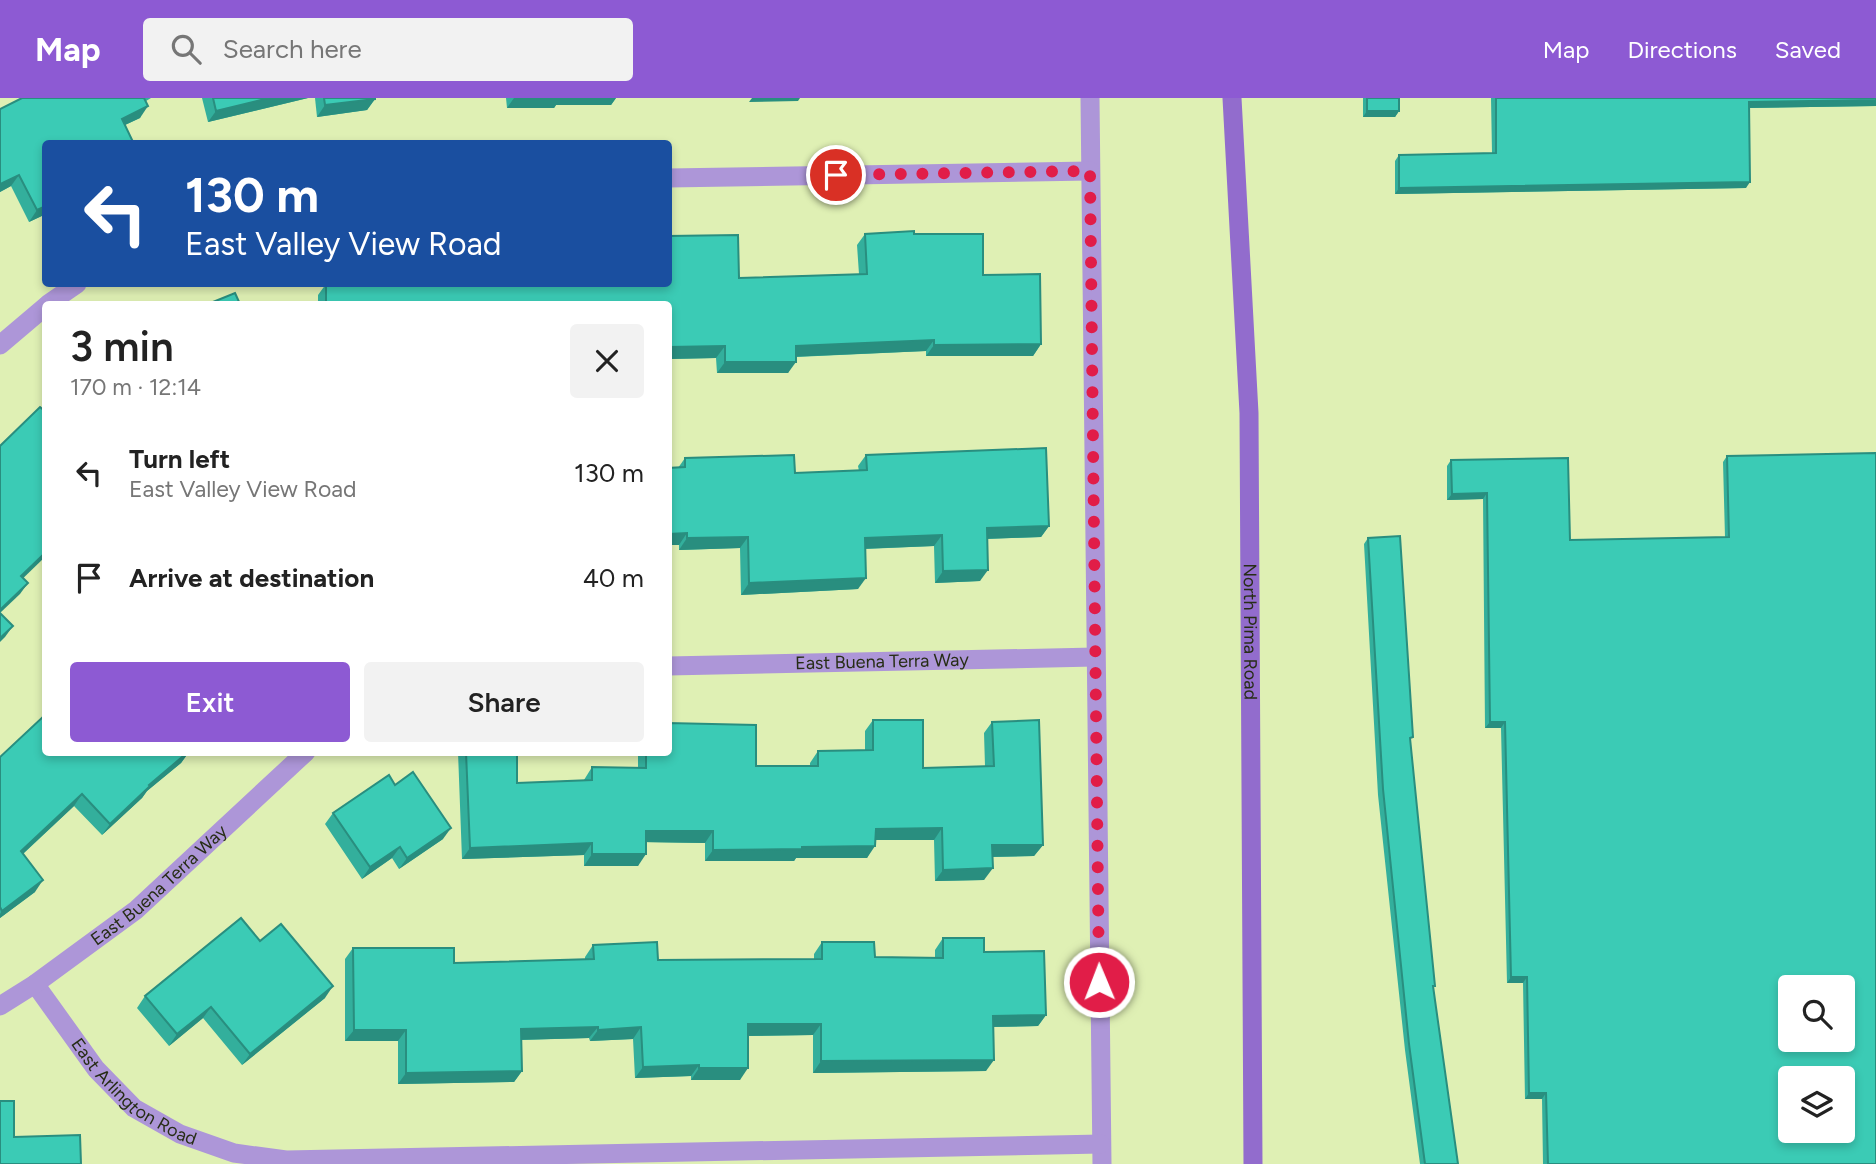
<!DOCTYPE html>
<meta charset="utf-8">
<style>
body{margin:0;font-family:Figtree,sans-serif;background:#f2f2f2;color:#222;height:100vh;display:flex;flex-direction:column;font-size:26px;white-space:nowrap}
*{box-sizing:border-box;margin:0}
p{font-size:23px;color:#767676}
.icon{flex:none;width:38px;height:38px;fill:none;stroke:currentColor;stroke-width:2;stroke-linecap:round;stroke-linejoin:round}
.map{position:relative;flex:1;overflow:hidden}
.details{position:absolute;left:42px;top:203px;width:630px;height:455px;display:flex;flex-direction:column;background:#fff;border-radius:7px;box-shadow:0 4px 10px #0003}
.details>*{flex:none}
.banner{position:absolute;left:42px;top:42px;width:630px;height:147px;border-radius:7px;box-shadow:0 4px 10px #0003;background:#1a4fa0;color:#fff;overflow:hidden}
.controls{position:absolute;left:1778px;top:877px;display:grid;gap:14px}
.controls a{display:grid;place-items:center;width:77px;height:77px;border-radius:7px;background:#fff;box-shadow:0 4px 10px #0003;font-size:35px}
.pin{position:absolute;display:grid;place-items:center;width:60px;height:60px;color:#fff;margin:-30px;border:4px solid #fff;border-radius:50%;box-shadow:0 2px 7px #0007}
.me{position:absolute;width:77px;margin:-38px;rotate:359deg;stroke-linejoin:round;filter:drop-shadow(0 0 5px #0008)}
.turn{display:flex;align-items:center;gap:24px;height:147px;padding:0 28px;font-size:32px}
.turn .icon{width:91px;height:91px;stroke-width:2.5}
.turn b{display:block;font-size:49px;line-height:60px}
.round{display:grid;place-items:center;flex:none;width:74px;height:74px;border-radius:7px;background:#f2f2f2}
.summary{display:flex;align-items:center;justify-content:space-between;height:119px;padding:0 28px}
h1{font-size:42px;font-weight:600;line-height:52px}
.button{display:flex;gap:14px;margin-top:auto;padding:14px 28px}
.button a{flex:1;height:80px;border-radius:7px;background:#8d5ad3;color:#fff;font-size:28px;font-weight:600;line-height:80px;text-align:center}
.button a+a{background:#f2f2f2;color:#222}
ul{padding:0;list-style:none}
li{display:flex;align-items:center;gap:21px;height:105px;padding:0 28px}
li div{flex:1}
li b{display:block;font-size:26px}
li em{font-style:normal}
header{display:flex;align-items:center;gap:42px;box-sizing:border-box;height:98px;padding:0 35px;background:#8d5ad3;color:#fff}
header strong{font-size:33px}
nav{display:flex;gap:38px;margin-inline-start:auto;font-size:24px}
.search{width:490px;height:63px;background:#f2f2f2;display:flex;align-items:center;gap:18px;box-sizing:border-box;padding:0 24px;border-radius:7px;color:#767676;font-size:26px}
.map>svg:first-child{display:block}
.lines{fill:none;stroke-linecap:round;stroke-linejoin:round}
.minor{stroke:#ad96d8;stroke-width:19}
.secondary{stroke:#926ccd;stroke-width:19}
.wall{fill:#33af9c}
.shaded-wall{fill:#298e7f}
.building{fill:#3bcbb5;stroke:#298e7f;stroke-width:2;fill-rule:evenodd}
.route{stroke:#e11d48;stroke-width:12;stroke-dasharray:0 21.6}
.labels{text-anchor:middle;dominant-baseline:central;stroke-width:6;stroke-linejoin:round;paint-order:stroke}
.street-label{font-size:18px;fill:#272d16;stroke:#fff}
</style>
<header>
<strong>Map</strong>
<div class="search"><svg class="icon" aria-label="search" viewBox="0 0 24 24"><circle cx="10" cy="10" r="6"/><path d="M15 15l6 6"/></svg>Search here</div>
<nav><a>Map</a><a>Directions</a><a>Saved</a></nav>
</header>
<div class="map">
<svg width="1876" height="1066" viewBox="0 0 1876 1066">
<rect width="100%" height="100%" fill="#dff0b4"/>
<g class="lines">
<g class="minor">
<polyline points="1090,0 1102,1066"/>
<polyline points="668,80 1090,73"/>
<polyline points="48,206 77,186"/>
<polyline points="0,247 46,208"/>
<path id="s1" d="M668 568 1095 559"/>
<path id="s2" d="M35 886 96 971 134 1010 180 1036 234 1055 286 1062 1101 1046"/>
<path id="s3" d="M0 908 35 886 136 812 306 654"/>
</g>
<path class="secondary" id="s4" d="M1232 0 1249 315 1253 1066"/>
</g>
<g class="wall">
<polygon points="22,0 151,0 146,3 140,20 125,27 46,46 46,116 29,124 11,88 0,94 0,11"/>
<polygon points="202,0 308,0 208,24"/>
<polygon points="315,0 375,0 375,1 367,12 317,19"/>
<polygon points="506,0 616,0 611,7 556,7 554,10 507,10"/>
<polygon points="1363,0 1399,0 1399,13 1395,19 1363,19"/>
<polygon points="1491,0 1876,0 1876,28 1876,8 1749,10 1746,90 1395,96 1395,63 1399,57 1492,55"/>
<polygon points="865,136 914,136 983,177 1041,246 1033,258 926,258 926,253 796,259 788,275 717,275 716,260 668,261 668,206 318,206 318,197 326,186 668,186 739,180 859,176 857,147"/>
<polygon points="866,357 1049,428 1041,439 987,441 980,483 935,485 934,448 865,451 858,491 741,497 740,450 679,452 679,447 668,447 668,370 678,370 685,360 795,375 859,373 858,368"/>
<polygon points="1727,358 1876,1066 1543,1066 1542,1001 1525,1001 1523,885 1507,885 1501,630 1485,630 1483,401 1447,402 1447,368 1451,362 1570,442 1725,439 1723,364"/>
<polygon points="1368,440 1410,643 1433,891 1458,1066 1420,1066 1405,952 1378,697 1364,446"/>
<polygon points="873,622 923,670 985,668 984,635 992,624 1043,747 1034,758 992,759 984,782 935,783 934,742 876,742 867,760 796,760 794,763 705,763 705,745 646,744 638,768 584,768 584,757 462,761 458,654 517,654 517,685 584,682 592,669 638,670 638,654 668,654 756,668 810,668 810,665 818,653 865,652 865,633"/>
<polygon points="189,654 181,665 147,693 142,700 102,737 74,708 23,756 35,794 0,820 0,659"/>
<polygon points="395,687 443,741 399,771 392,760 362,781 325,726 333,715"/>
<polygon points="943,840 984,854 1046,917 1038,928 993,929 986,973 813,975 813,937 748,938 740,982 691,982 691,978 635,980 633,941 590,943 589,940 521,942 522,973 514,984 398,986 398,943 345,943 345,861 353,850 454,865 585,861 585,859 593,847 658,862 814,861 814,856 822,844 875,859 935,860 935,852"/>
<polygon points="260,843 325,900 242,967 203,920 169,948 137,910 145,898"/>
</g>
<g class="shaded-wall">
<polygon points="269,0 308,0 208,24 216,13"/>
<polygon points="514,0 616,0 611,7 556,7 554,10 507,10"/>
<polygon points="752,0 847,0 800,0 798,3 749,4"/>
<polygon points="375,1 367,12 317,19 325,7"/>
<polygon points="1876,2 1876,8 1745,10 1749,4"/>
<polygon points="148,8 140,20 114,32 122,21"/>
<polygon points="1367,13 1399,13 1395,19 1363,19"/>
<polygon points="19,77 11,88 0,94 0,86"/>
<polygon points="1750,84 1746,90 1395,96 1399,90"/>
<polygon points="46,108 46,116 29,124 37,112"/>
<polygon points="934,242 926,253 788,259 796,248"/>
<polygon points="1041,246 1033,258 926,258 934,247"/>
<polygon points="725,248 716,260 668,261 668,249"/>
<polygon points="725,264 796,264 788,275 717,275"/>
<polygon points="1487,395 1483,401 1447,402 1452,396"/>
<polygon points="1049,428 1041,439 979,441 987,430"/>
<polygon points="687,435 679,447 668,447 668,436"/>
<polygon points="942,437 934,448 857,451 865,440"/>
<polygon points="748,439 740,450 679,452 687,440"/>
<polygon points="46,454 46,458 13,490 21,478"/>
<polygon points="988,472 980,483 935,485 943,473"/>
<polygon points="866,480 858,491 741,497 749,485"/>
<polygon points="28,485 20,496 0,515 0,512"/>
<polygon points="13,528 5,539 0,544 0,540"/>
<polygon points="1490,624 1505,624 1501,630 1485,630"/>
<polygon points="189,654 181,665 147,693 142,700 102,737 110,726 149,687"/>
<polygon points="82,696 74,708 13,765 21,753"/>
<polygon points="451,730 443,741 399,771 407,760"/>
<polygon points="942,730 934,742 868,742 876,731"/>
<polygon points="646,733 713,733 705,745 638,744"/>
<polygon points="592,745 584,757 462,761 470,750"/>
<polygon points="992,747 1043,747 1034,758 984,759"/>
<polygon points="875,748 867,760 796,760 794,763 705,763 713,752 802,749"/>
<polygon points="400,749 392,760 362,781 370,769"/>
<polygon points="592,756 646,756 638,768 584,768"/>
<polygon points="993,770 984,782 935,783 943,772"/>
<polygon points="43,782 35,794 0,820 0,816 2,813"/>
<polygon points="1511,879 1527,879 1523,885 1507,885"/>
<polygon points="333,888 325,900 242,967 250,956"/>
<polygon points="211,909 203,920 169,948 177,936"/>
<polygon points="1046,917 1038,928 985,929 993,918"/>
<polygon points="748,926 821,926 813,937 740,938"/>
<polygon points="598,929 589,940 513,942 521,931"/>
<polygon points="641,929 633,941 590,943 598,932"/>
<polygon points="354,932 406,932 398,943 345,943"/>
<polygon points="994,962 986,973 813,975 821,963"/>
<polygon points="699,967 691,978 635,980 643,969"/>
<polygon points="699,970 748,970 740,982 691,982"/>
<polygon points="522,973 514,984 398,986 406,975"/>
<polygon points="1529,995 1546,995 1542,1001 1525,1001"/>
</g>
<g class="building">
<polygon points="22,0 144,0 148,8 122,21 134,46 46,46 46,108 37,112 19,77 0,86 0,11"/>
<polygon points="213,0 269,0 216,13"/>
<polygon points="324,0 375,0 375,1 325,7"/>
<rect x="1367" y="0" width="32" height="13"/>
<polygon points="1496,0 1876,0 1876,2 1749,4 1750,84 1399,90 1399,57 1496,55"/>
<polygon points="914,133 914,136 983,136 983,177 1040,176 1041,246 934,247 934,242 796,248 796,264 725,264 725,248 668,249 668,206 326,206 326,186 668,186 668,138 738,137 739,180 867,176 865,136"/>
<polygon points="235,195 240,206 208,206"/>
<polygon points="40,309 46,314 46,454 21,478 28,485 0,512 0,348"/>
<polygon points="1046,350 1049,428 987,430 988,472 943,473 942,437 865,440 866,480 749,485 748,439 687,440 687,435 668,436 668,370 685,369 685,360 794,357 795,375 867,372 866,357"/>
<path d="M1876 355V1066H1548L1546 995H1529L1527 879H1511L1505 624H1490L1487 395 1452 396 1451 362 1568 360 1570 442 1729 439 1727 358ZM1790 889H1843V942H1790ZM1790 980H1843V1032H1790Z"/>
<polygon points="1400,438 1413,639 1410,640 1435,888 1433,888 1458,1066 1425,1066 1409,946 1383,691 1368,440"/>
<polygon points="0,515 13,528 0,540"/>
<polygon points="46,616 46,654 188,654 149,687 150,688 110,726 82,696 21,753 43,782 2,813 0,809 0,659"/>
<polygon points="873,622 923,622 923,670 994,668 992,624 1039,622 1043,747 992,747 993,770 943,772 942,730 876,731 875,748 802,749 802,751 713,752 713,733 646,733 646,756 592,756 592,745 470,750 466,654 517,654 517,685 592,682 592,669 646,670 646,654 668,654 668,625 756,627 756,668 818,668 818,653 873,652"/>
<polygon points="413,674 451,730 407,760 400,749 370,769 333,715 389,677 395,687"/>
<polygon points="241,820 260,843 281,826 333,888 250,956 211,909 177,936 145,898"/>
<polygon points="943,840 984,840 984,854 1044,853 1046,917 993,918 994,962 821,963 821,926 748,926 748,970 699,970 699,967 643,969 641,929 598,932 598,929 521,931 522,973 406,975 406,932 354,932 353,850 454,850 454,865 594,861 593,847 657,844 658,862 822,861 822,844 874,844 875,859 943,860"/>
<polygon points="0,1003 14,1003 14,1039 80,1037 81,1066 0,1066"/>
</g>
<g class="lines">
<polyline class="route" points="836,77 1090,73 1099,884"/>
</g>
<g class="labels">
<g class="street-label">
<text stroke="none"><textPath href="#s4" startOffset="534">North Pima Road</textPath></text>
<text stroke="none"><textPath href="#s1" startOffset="214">East Buena Terra Way</textPath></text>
<text stroke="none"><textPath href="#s3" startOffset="200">East Buena Terra Way</textPath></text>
<text stroke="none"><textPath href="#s2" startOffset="149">East Arlington Road</textPath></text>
</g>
</g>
</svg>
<div class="controls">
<a><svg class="icon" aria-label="search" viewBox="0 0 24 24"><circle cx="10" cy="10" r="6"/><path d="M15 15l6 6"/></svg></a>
<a><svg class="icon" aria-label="layers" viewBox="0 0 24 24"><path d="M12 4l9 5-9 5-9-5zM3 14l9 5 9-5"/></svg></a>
</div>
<div class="pin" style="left:836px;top:77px;background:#d93025"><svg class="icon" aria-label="arrive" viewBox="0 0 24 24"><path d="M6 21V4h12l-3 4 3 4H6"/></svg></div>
<svg class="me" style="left:1099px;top:884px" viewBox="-20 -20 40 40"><circle r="17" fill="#e11d48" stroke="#fff" stroke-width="3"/><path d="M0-11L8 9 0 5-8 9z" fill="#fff"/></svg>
<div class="banner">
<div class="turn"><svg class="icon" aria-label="left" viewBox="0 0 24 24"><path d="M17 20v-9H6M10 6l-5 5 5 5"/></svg><div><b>130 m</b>East Valley View Road</div></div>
</div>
<section class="details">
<div class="summary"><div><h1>3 min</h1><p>170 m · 12:14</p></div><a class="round"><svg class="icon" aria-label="close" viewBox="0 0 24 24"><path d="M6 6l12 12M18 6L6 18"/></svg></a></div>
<ul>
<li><svg class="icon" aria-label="left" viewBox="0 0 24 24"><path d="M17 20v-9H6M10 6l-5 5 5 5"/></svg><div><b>Turn left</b><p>East Valley View Road</p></div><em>130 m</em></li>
<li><svg class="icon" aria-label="arrive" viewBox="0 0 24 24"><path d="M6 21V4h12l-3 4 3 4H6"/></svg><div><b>Arrive at destination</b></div><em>40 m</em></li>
</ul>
<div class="button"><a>Exit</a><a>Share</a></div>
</section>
</div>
